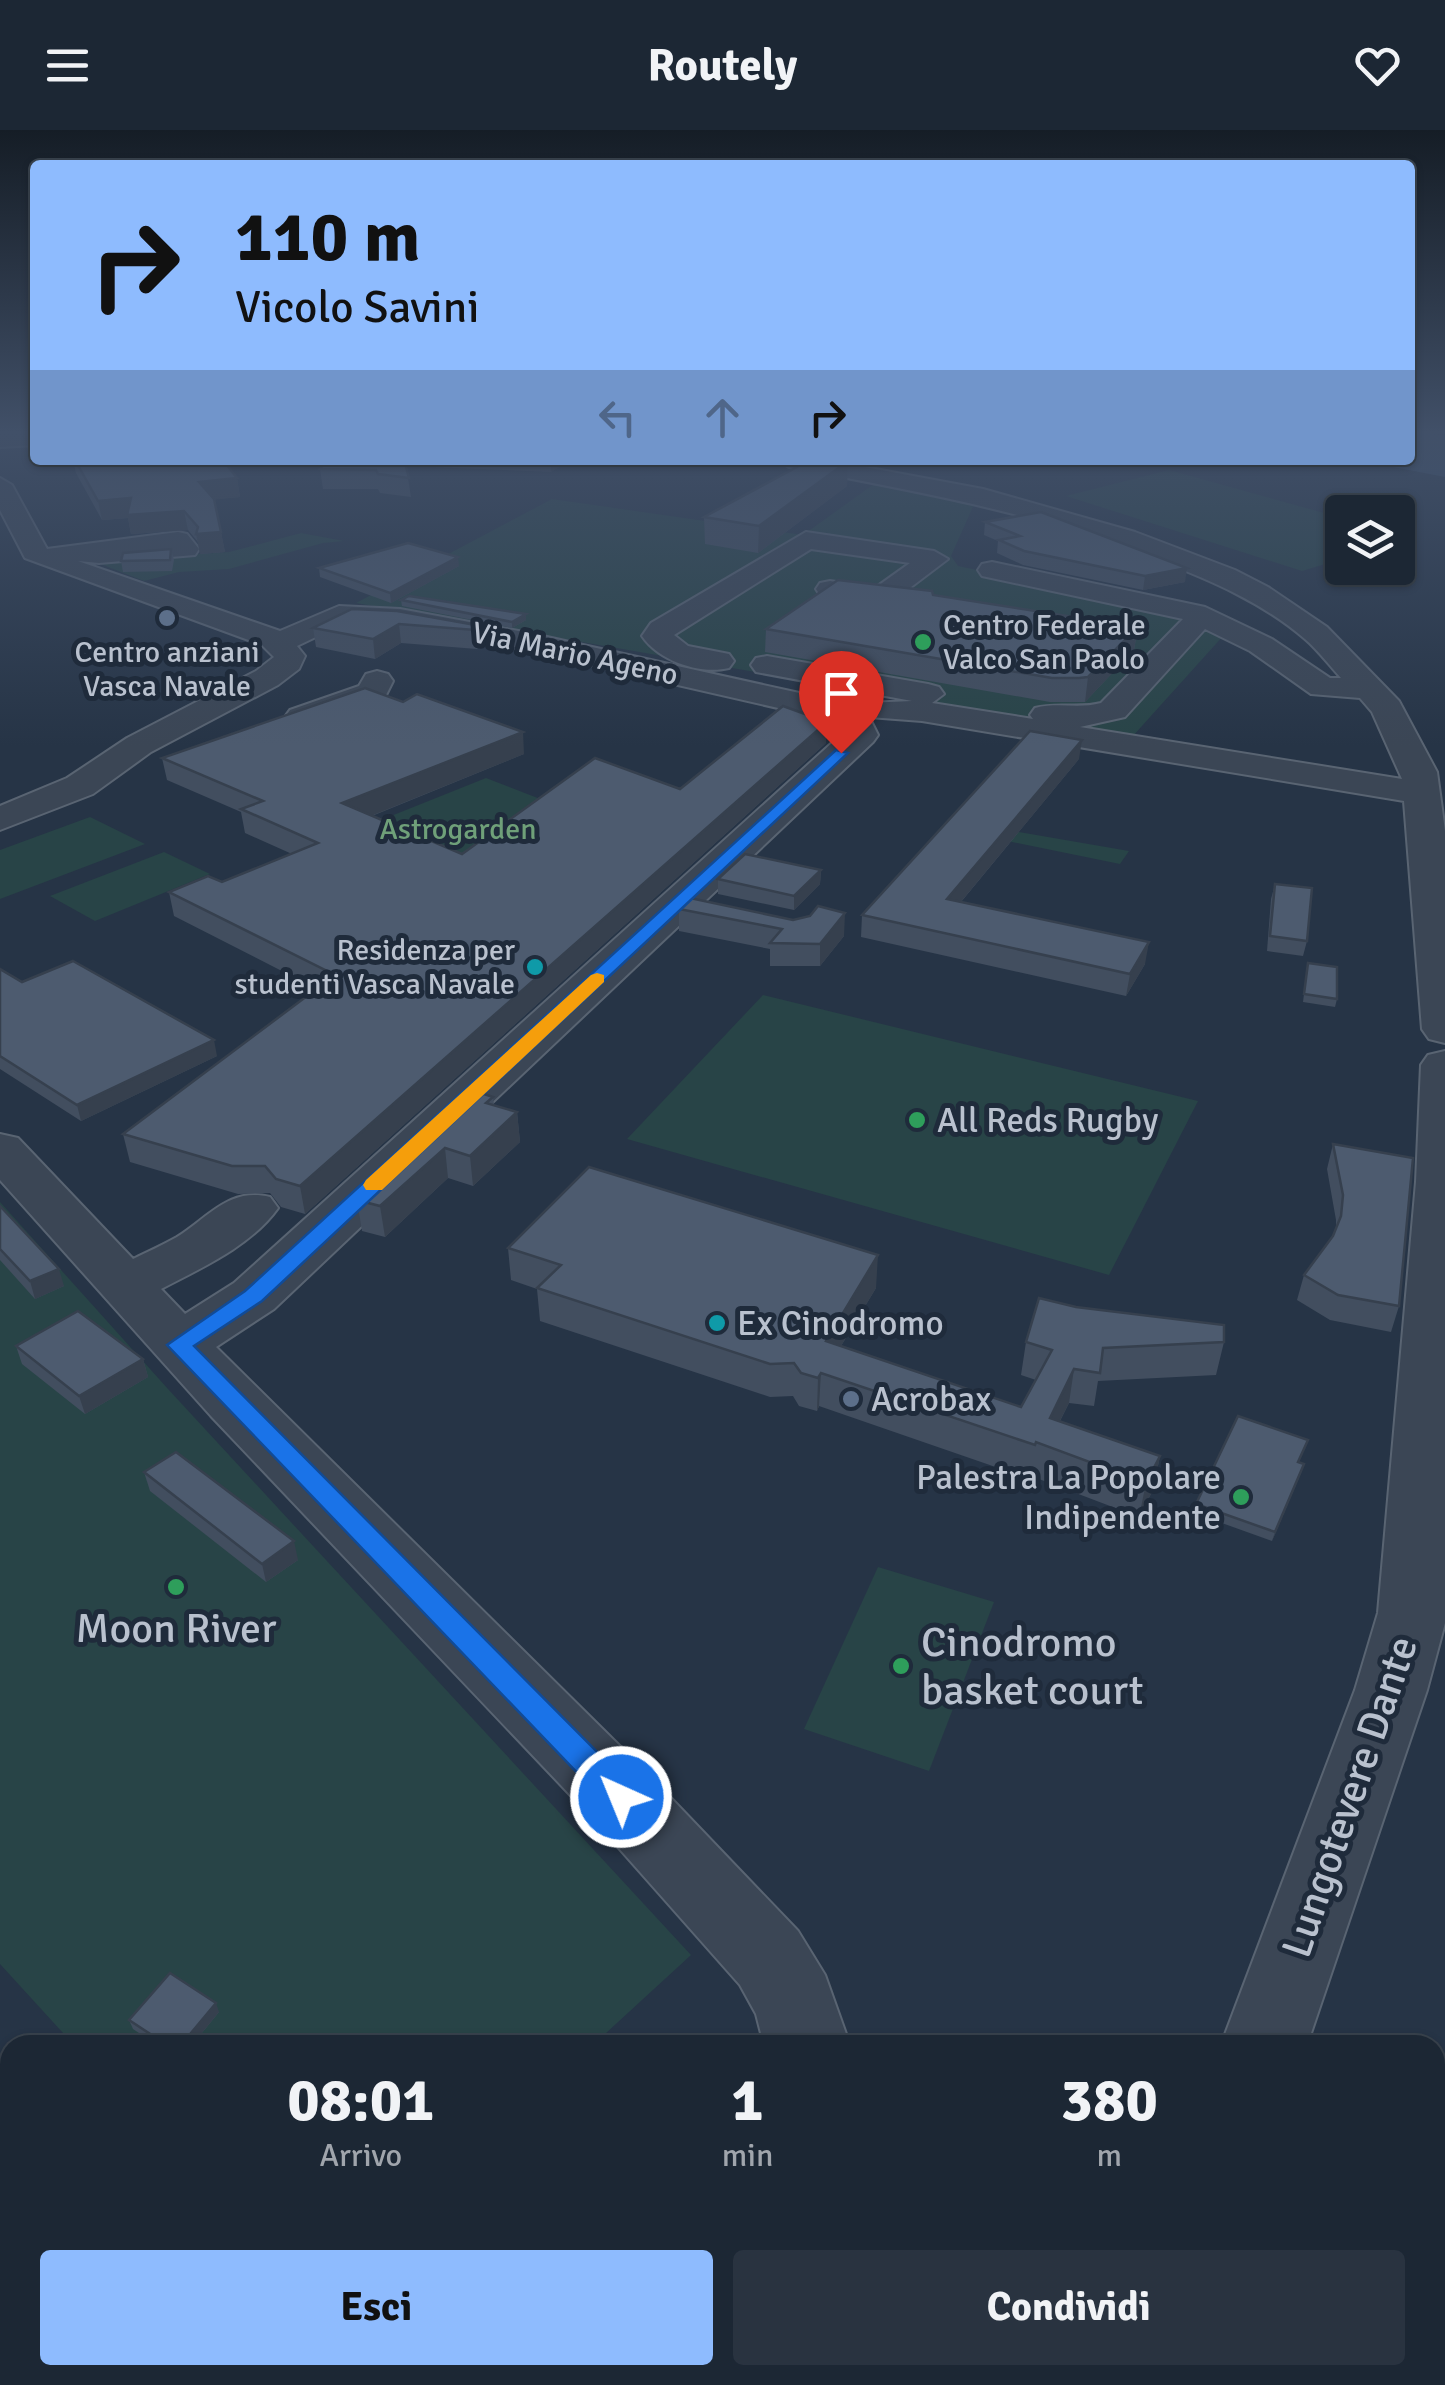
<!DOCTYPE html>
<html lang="it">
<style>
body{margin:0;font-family:Signika,sans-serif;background:#293340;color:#f1f3f6;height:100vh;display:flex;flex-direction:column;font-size:38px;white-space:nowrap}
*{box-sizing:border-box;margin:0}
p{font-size:32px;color:#a0a5ac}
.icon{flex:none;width:55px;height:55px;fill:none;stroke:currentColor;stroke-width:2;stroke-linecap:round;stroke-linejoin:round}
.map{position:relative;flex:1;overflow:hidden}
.details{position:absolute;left:0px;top:1905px;width:1445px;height:350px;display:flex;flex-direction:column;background:#1c2734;border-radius:30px 30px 0 0;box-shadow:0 2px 8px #0004,0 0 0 2px #3a444f}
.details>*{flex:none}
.top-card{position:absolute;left:30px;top:30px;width:1385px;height:305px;border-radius:10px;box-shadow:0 2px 8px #0004,0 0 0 2px #3a444f;background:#8ebbfe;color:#111;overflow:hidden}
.tools{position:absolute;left:1325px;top:365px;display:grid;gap:20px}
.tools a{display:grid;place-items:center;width:90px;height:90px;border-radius:10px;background:#1c2734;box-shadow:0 2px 8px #0004,0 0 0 2px #3a444f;font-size:50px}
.pin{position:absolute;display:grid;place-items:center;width:85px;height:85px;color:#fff;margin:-102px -42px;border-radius:50% 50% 50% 0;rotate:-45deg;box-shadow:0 0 10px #0007}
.pin .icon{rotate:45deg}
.me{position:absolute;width:110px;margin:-55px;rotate:316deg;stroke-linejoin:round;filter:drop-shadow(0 0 8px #0008)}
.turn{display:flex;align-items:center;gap:35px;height:210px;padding:0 40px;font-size:45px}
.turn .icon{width:130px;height:130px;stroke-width:2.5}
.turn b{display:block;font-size:70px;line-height:85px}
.lanes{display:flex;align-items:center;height:95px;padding:0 40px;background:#0003;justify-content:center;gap:50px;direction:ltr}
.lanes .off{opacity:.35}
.eta{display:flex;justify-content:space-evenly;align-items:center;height:170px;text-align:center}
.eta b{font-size:60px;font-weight:700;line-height:70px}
.primary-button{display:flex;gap:20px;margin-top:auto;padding:20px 40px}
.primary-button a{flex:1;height:115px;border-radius:10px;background:#8ebbfe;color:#111;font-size:40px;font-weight:700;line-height:115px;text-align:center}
.primary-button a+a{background:#293340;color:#f1f3f6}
header{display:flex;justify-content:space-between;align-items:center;height:130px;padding:0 40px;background:#1c2734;font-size:45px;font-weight:700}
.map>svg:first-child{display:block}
.green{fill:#284447}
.water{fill:#3b526f}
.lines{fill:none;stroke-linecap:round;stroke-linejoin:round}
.minor-casing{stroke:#596472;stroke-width:4}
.minor{fill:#3b4655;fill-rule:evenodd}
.wall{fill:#424e5f}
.shaded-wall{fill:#36404e}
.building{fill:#4d5b6f;stroke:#36404e;stroke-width:2.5}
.route{fill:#1a73e8;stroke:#114b97;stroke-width:2.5}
.slow{fill:#f59e0b}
.service-dot{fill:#5c6f8a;stroke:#1f2b3b;stroke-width:4}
.leisure-dot{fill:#2e9e5b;stroke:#1f2b3b;stroke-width:4}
.culture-dot{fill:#0f9aa8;stroke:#1f2b3b;stroke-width:4}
.labels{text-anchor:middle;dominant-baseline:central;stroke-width:10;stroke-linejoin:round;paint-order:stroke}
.far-poi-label{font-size:30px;fill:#b9c1ce;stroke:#1f2b3b;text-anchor:start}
.far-street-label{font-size:30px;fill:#b9c1ce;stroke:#1f2b3b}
.far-park-label{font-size:30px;fill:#6fa079;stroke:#1f2b3b}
.poi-label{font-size:35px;fill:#b9c1ce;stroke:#1f2b3b;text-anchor:start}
.near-poi-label{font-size:42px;fill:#b9c1ce;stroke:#1f2b3b}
.near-street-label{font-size:42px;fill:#b9c1ce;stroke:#1f2b3b}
</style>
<header><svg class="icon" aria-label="menu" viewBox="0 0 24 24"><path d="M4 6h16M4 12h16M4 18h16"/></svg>Routely<svg class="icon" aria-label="heart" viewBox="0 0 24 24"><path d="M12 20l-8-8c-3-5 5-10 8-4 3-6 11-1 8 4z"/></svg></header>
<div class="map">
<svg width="1445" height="2255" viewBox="0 0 1445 2255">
<rect width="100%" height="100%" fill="#263446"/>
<g class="green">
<polygon points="1169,340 1342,388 1342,429 1302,441 1066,366"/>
<polygon points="881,349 976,370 951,426 958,436 1200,487 1224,505 1132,607 356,473 552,369 803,405"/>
<polygon points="301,403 344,411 323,413 229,439 179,442 144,451 93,431 229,422"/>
<polygon points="486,648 553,674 463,740 366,696"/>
<polygon points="90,687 145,714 0,769 0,720"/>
<polygon points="995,698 1129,721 1120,734 988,707"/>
<polygon points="164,722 210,744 95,791 50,766"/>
<polygon points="763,865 1198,971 1109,1145 627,1009"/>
<polygon points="0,1072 168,1259 691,1825 593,1915 74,1915 0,1834"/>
<polygon points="878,1437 994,1472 929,1641 804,1599"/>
</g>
<polygon class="water" points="1410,300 1445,306 1445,347 1357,330 1410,330"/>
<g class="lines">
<defs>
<g id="minor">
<polygon points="35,301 35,315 0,317 0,303"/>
<path d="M777 330H827L983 359 1135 402 1235 440 1268 457 1327 497 1399 571 1437 642 1445 701V913L1429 909 1422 899 1404 671 922 591 869 587 878 605 873 612 274 1179 216 1217 648 1644 798 1801 825 1845 850 1915H764L756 1884 740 1855 594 1690 211 1286 0 1050V1004L18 1008 133 1129C147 1122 163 1115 177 1107 209 1087 229 1057 270 1067L278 1078C251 1116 201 1138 161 1159L185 1184 234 1153 843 603 839 593 844 586 866 585 862 580 867 573 912 571 756 542 751 535 756 528 767 526 928 554 939 557 944 564 932 573 1033 589 1030 585 1035 578C1057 572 1079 579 1101 573L1183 489 982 446 978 440 982 434 992 432 1205 477 1272 509 1330 548H1341C1329 535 1318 520 1305 509 1262 472 1210 450 1158 430 1039 383 915 361 789 337ZM1205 499 1250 521 1311 564 1360 568 1372 582 1402 649 1080 597 1125 587Z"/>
<polygon points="0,348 12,355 47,419 178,402 187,404 199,419 195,425 99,433 78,431 280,501 339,476 400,479 529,503 813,566 825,569 829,576 825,583 813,586 529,521 400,497 343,494 297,516 305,526 299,539 278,555 151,622 93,664 0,700 0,676 67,648 127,608 256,541 274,527 262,515 25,428 0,380"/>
<path d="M806 402 934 421 948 429 890 473 880 476 820 465 816 459 820 453 830 451 875 458 910 433 811 419 674 505 688 516 729 524 734 531 729 538C700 545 659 531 642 506L651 493Z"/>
<polygon points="377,541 388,544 393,551 384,569 302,597 290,594 285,587 290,580 359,556 366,544"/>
<polygon points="1445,921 1445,1493 1427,1560 1307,1915 1221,1915 1355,1560 1378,1483 1416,1052 1421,935 1428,925"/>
<polygon points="738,2245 838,2245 836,2255 736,2255"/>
<polygon points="1095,2245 1195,2245 1192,2255 1092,2255"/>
</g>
</defs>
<use href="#minor" class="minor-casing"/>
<use href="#minor" class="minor"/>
</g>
<g class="wall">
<polygon points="73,330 223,330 237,348 240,367 214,369 225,422 200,424 198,412 188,400 131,404 128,388 102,390 76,343"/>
<polygon points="328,330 570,330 551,342 406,336 411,367 380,363 378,359 323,359 320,339"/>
<polygon points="848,331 847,356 758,423 705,414 704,387"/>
<polygon points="985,392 1185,452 1143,460 1023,435 997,423 998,411 984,405"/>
<polygon points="171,419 174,430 172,441 123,442 121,431"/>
<polygon points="459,436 391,473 320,447 319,438"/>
<polygon points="933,465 1138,497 1134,520 1085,572 1050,572 765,522 766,499"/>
<polygon points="401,470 526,484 526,490 512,498 402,476"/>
<polygon points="352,479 481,496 482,516 477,519 401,513 375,529 316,517 313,498"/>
<polygon points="826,613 305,1084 281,1077 270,1063 238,1064 130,1032 123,1004 317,859 174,786 169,762 222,752 292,724 245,703 241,682 167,650 162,628 524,624 372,686 462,724"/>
<polygon points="1079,629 961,772 1145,834 1126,866 861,807 862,785"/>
<polygon points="821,740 820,754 794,780 718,764 718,749"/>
<polygon points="1275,754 1307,811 1303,826 1267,821 1271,769"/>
<polygon points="679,779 844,806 820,836 770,836 770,819 679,801"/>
<polygon points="1308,833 1337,869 1335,877 1303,872"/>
<polygon points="0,839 22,852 217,926 81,991 0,939"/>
<polygon points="493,967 494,975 517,982 520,1012 473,1056 448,1048 385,1107 362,1101 357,1070"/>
<polygon points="1333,1014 1399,1176 1391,1202 1330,1190 1297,1170 1304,1145 1333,1106 1336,1100 1336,1090 1327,1039"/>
<polygon points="0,1076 64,1156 35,1169 0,1130"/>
<polygon points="508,1118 876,1158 841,1216 1021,1277 1036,1250 1021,1245 1026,1212 1076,1177 1224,1212 1216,1245 1098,1251 1094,1276 1069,1273 1060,1291 1160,1326 1153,1360 1139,1387 1031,1346 1030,1349 819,1276 817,1281 799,1276 793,1266 770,1267 540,1191 537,1159 511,1150"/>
<polygon points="16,1216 143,1229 148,1247 85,1284 22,1234"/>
<polygon points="1308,1310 1299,1332 1301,1343 1272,1411 1194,1383 1196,1374"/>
<polygon points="144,1342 298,1430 266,1452 150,1361"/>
<polygon points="219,1882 192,1915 157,1915 133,1899 129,1890"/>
</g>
<g class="shaded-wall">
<polygon points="551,330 570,330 551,342"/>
<polygon points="848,331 847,356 758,423 759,396"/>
<polygon points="237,348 240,367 202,371 199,352"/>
<polygon points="131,368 184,381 188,400 131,404 128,388 102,390 98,371"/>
<polygon points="221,402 225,422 200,424 196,404"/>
<polygon points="458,427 459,436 391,473 390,463"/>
<polygon points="1187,438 1185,452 1143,460 1145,446"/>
<polygon points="526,484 526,490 512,498 512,492"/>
<polygon points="399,494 401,513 375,529 373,509"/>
<polygon points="481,496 482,516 477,519 475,500"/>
<polygon points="1138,497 1134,520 1085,572 1088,547"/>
<polygon points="827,592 826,613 305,1084 300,1056"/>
<polygon points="523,602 524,624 346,696 342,673"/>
<polygon points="1082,610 1079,629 945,791 947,769"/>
<polygon points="821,740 820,754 794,780 794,766"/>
<polygon points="845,783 844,806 820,836 820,814"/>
<polygon points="1149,812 1145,834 1126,866 1130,844"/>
<polygon points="214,910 217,926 81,991 77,975"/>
<polygon points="517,982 520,1012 473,1056 470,1026"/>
<polygon points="445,1018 448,1048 385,1107 380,1076"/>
<polygon points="878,1125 876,1158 824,1244 826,1211"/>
<polygon points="59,1139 64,1156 35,1169 30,1151"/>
<polygon points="143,1229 148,1247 85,1284 79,1266"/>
<polygon points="1074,1239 1069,1273 1047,1316 1050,1288"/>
<polygon points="821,1243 819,1276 817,1281 818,1248"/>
<polygon points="1160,1326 1153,1360 1139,1387 1146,1353"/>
<polygon points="1304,1334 1301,1343 1272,1411 1275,1402"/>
<polygon points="294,1411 298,1430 266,1452 262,1434"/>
<polygon points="216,1873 219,1882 192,1915 181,1915"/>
<polygon points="10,1985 10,2041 0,2056 0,2000"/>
</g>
<g class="building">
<polygon points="75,330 223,330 237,348 199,352 214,369 221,402 196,404 198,397 184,381 127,385 131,368 98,371"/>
<polygon points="328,330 404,330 409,348 378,344 376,340 320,339"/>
<polygon points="810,330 848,331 759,396 704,387"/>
<polygon points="1041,382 1187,438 1145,446 1024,421 999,410 1020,406 985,392"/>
<polygon points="408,413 458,427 390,463 319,438"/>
<polygon points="171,419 170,430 121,431 123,423"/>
<polygon points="838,450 932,461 933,465 1138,497 1088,547 1079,548 1052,548 766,499"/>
<polygon points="409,466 526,484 512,492 401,470"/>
<polygon points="352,479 397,481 481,496 475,500 399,494 373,509 313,498"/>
<polygon points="365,558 403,572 417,564 523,602 342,673 462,724 595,628 680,659 783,576 827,592 300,1056 276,1049 265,1036 232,1036 123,1004 335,845 169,762 208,746 222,752 318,713 241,679 263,671 162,628"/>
<polygon points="1030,601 1082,610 947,769 1149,812 1130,844 862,785"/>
<polygon points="745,724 821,740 794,766 718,749"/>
<polygon points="1275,754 1312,758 1307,811 1270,806"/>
<polygon points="690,768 793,790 810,786 818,776 845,783 820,814 770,813 782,799 679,779"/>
<polygon points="73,831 214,910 77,975 0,926 0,839 22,852"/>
<polygon points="1308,833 1337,837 1337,869 1304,864"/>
<polygon points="475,961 493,967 486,973 517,982 470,1026 445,1018 380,1076 357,1070"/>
<polygon points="1333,1014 1413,1028 1399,1176 1338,1165 1304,1145 1333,1106 1341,1086 1343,1065"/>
<polygon points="589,1037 878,1125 826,1211 1021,1277 1052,1220 1026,1212 1039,1168 1076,1177 1224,1195 1224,1212 1103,1218 1100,1243 1074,1239 1050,1288 1160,1326 1146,1353 1036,1312 1035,1315 821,1243 818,1248 801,1243 794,1233 770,1234 537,1158 561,1135 508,1118"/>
<polygon points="0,1076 59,1139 30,1151 0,1119"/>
<polygon points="78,1181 143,1229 79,1266 16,1216"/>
<polygon points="1238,1286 1308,1310 1298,1332 1304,1334 1275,1402 1196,1374"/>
<polygon points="176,1322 294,1411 262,1434 144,1342"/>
<polygon points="170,1843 216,1873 181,1915 167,1915 129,1890"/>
<polygon points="0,1961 10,1964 10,1985 0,2000"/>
<polygon points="10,2189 10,2245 172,2245 199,2255 0,2255 0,2207"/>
</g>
<linearGradient id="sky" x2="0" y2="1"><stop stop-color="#151d26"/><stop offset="0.49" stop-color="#415068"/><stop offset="1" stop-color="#415068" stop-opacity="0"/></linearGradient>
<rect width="1445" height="616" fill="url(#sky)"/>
<polygon class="route" points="836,620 848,623 262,1171 194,1216 632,1657 637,1667 632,1677 621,1681 610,1677 167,1215 245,1161"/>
<polygon class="slow" points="597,843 604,845 604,852 382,1060 366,1060 363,1055 366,1050 591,845"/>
<g class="service-dot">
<circle cx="167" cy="488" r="10"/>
<circle cx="851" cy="1269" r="10"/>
</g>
<g class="leisure-dot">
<circle cx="923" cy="512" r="10"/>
<circle cx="917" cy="990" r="10"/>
<circle cx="1241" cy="1367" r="10"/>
<circle cx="176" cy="1457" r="10"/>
<circle cx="901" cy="1536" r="10"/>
</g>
<g class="culture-dot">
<circle cx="535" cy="837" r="10"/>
<circle cx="717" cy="1193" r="10"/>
</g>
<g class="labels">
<g class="far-poi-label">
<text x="943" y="495">Centro Federale<tspan x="943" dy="34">Valco San Paolo</tspan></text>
<text x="167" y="522" text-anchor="middle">Centro anziani<tspan x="167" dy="34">Vasca Navale</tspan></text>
<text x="515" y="820" text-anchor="end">Residenza per<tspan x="515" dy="34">studenti Vasca Navale</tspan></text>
</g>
<g class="far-street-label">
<text transform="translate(575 524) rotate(12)">Via Mario Ageno</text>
</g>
<g class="far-park-label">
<text x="458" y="699">Astrogarden</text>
</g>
<g class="poi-label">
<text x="937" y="990">All Reds Rugby</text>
<text x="737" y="1193">Ex Cinodromo</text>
<text x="871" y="1269">Acrobax</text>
<text x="1221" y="1347" text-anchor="end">Palestra La Popolare<tspan x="1221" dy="40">Indipendente</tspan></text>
</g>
<g class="near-poi-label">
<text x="176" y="1498">Moon River</text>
<text x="921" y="1512" text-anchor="start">Cinodromo<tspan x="921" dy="48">basket court</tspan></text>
</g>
<g class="near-street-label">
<text transform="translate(1350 1667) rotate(-71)">Lungotevere Dante</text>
</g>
</g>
</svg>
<div class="tools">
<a><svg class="icon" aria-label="layers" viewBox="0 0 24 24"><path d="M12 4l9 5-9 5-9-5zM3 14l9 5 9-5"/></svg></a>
</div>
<div class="pin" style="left:841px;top:623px;background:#d93025"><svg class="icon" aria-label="arrive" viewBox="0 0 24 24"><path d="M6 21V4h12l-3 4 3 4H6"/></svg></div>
<svg class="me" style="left:621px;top:1667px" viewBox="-20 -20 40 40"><circle r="17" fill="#1a73e8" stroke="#fff" stroke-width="3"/><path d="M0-11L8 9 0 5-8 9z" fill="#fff"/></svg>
<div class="top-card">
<div class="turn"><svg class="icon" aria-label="right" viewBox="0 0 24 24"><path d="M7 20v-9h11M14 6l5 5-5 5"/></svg><div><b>110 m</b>Vicolo Savini</div></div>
<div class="lanes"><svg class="icon off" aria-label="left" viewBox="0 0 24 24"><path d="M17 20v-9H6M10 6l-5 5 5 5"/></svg><svg class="icon off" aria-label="ahead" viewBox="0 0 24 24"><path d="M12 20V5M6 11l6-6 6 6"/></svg><svg class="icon" aria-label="right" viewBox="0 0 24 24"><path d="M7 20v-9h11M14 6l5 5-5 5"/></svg></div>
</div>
<section class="details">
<div class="eta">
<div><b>08:01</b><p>Arrivo</p></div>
<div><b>1</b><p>min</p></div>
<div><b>380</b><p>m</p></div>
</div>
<div class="primary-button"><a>Esci</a><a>Condividi</a></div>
</section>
</div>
